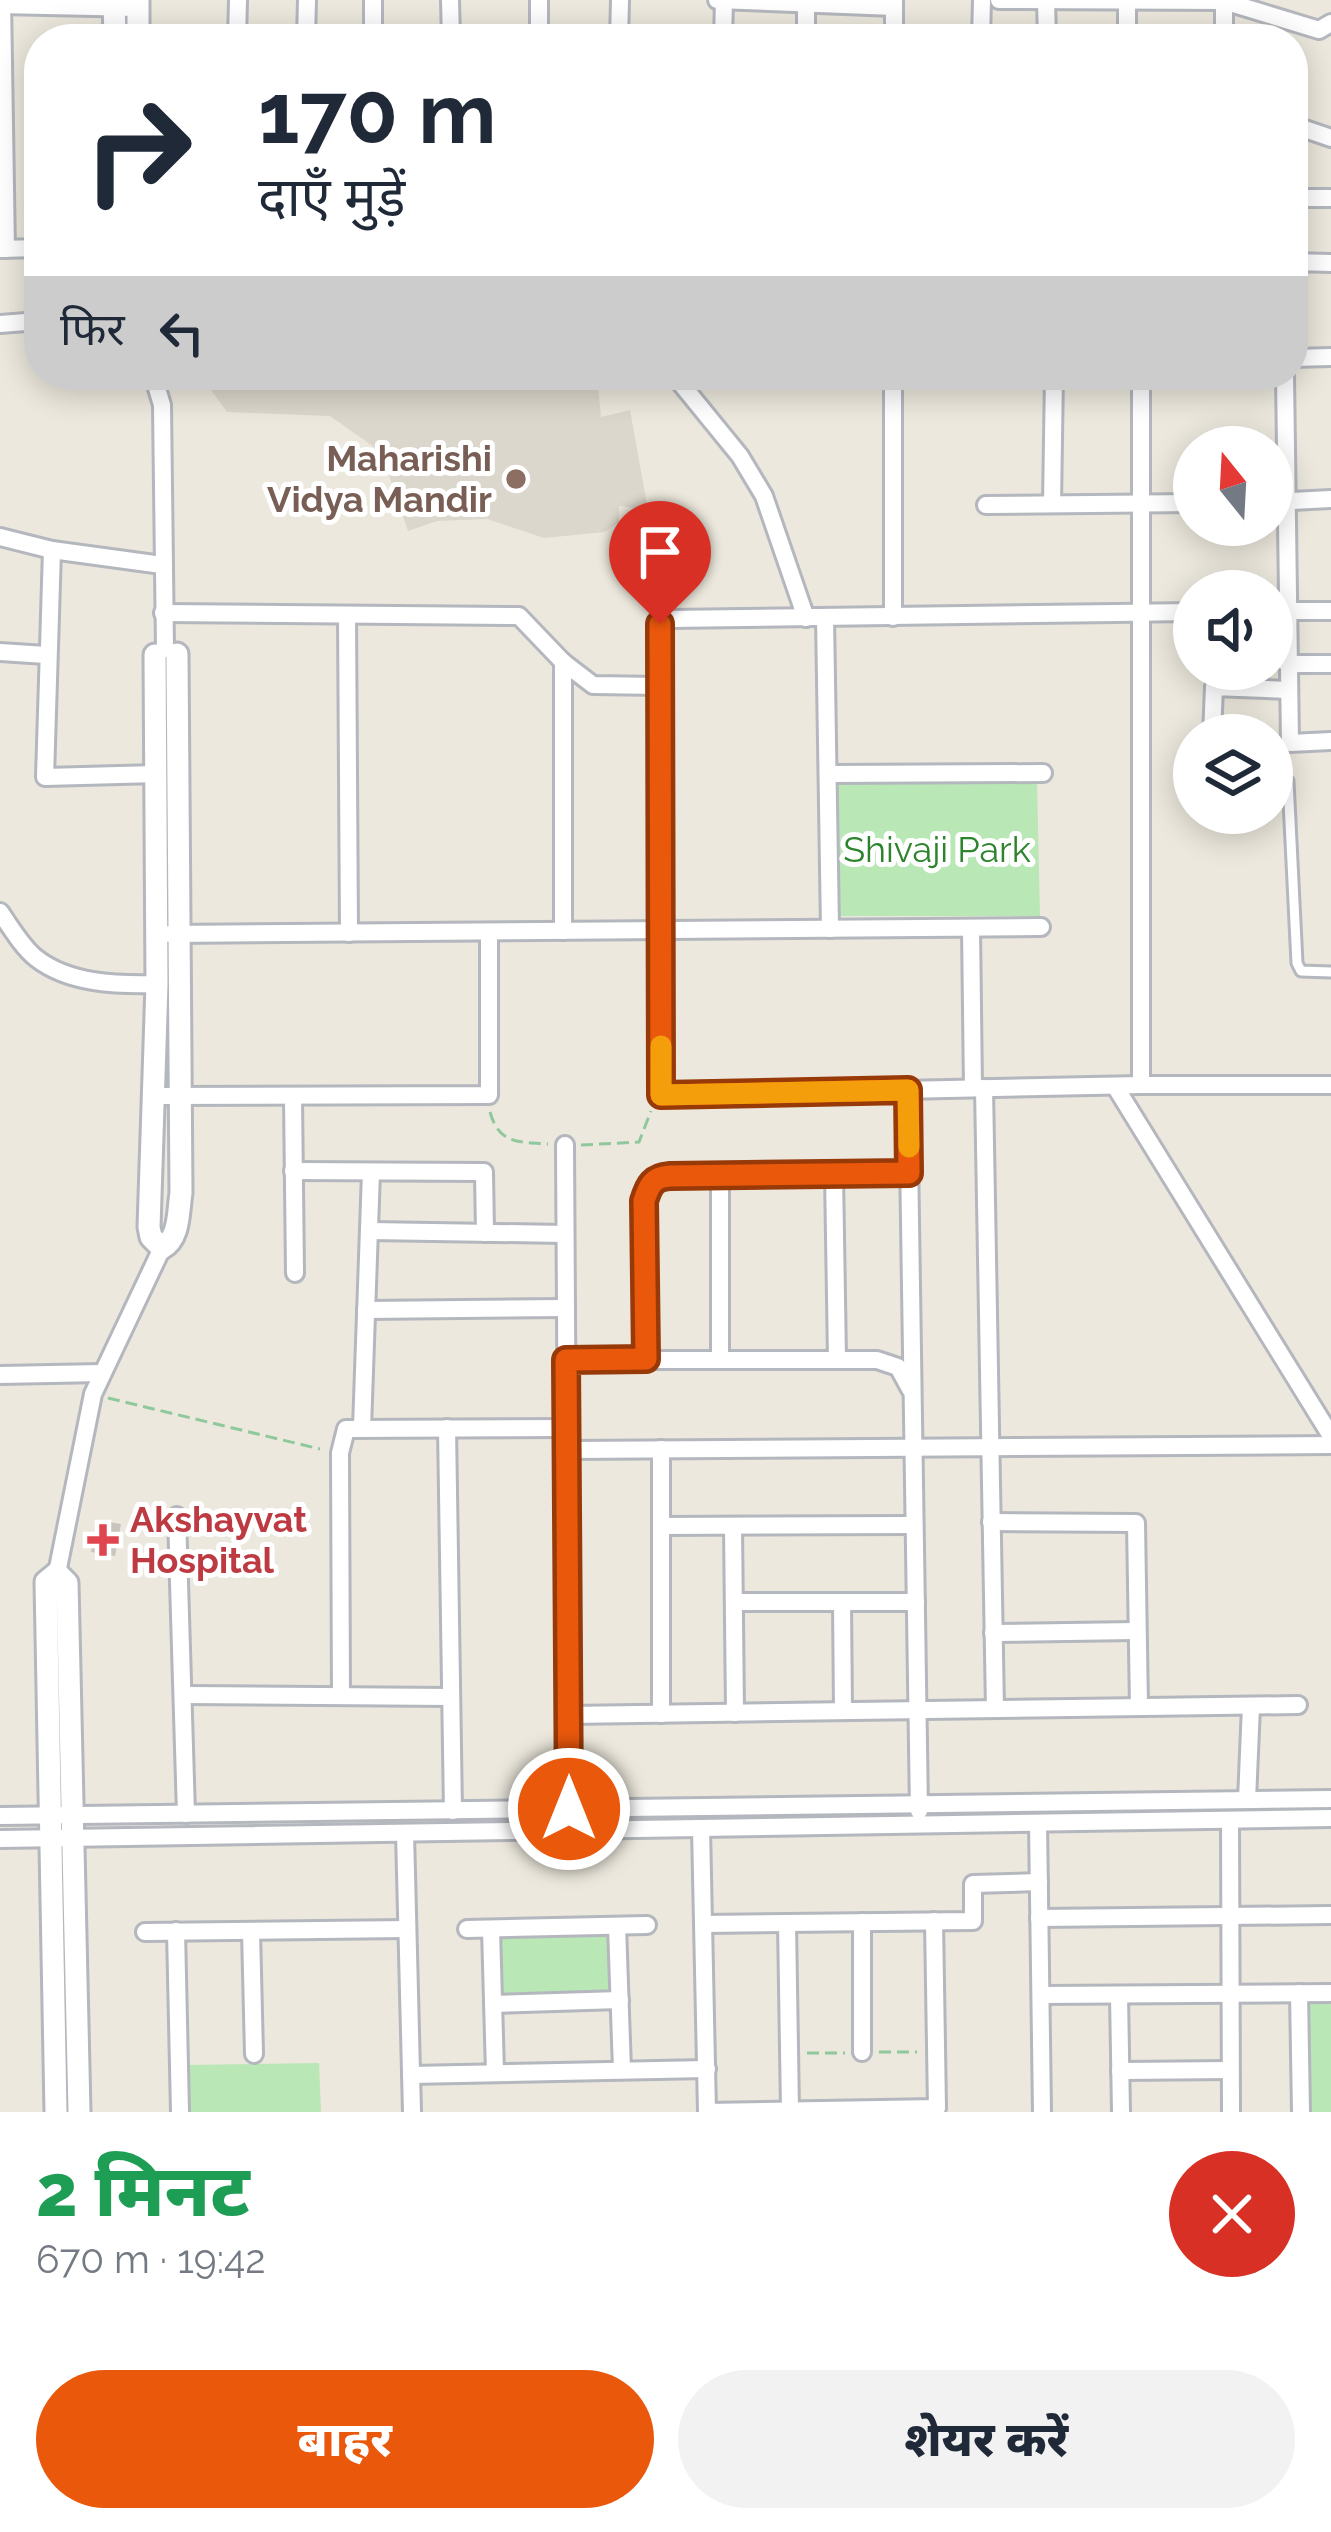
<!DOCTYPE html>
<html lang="hi">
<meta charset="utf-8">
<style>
body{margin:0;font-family:Raleway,"Noto Sans Devanagari",sans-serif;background:#f2f2f3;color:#1f2937;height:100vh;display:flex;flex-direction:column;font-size:45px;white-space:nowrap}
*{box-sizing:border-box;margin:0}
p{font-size:39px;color:#747a83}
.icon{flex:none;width:66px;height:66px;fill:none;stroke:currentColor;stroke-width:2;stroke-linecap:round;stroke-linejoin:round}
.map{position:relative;height:2112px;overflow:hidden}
.sheet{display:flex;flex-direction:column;background:#fff;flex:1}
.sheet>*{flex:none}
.banner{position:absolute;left:24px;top:24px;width:1284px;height:366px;border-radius:48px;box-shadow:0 6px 30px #0003;background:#fff;color:#1f2937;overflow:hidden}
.needle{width:78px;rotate:342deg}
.controls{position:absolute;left:1173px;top:426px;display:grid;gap:24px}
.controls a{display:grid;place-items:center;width:120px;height:120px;border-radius:50%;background:#fff;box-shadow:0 6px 30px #0003;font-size:60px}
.pin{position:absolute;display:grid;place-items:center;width:102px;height:102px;color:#fff;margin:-123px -51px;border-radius:50% 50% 50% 0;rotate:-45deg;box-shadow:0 0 12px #0007}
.pin .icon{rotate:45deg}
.me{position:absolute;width:132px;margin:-66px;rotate:0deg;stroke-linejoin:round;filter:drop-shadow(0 0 9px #0008)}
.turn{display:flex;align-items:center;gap:42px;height:252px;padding:0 36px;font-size:54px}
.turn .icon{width:156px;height:156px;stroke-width:2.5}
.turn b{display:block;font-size:84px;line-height:102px}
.then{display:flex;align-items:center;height:114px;padding:0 36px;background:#0003;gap:24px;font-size:45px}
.round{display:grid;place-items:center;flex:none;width:126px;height:126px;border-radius:63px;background:#f2f2f3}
.head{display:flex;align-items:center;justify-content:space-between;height:204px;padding:0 36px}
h1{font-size:72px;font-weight:800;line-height:90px;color:#1e9e55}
.primary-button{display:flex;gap:24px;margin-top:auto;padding:24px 36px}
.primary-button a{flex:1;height:138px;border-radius:72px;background:#ea580c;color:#fff;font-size:48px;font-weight:800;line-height:138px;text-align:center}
.primary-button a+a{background:#f2f2f3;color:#1f2937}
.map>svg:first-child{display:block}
.education{fill:#dcd7cc}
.green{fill:#b9e7b6}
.building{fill:#c9c4bd}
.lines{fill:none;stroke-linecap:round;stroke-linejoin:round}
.service-casing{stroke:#b4b7bd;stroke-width:15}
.minor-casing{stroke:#b4b7bd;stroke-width:22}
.tertiary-casing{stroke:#b4b7bd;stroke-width:27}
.path{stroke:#8fc89c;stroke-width:3;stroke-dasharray:12 6;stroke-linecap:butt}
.service{stroke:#fff;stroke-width:9}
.minor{stroke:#fff;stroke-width:16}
.tertiary{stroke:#fff;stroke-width:21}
.route-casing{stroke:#983908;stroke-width:30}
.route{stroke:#ea580c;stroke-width:21}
.slow{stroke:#f59e0b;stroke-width:21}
.education-dot{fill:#8d6e63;stroke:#fff;stroke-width:4.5}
.health-dot{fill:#e0444e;stroke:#fff;stroke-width:4.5}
.labels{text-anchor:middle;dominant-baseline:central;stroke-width:10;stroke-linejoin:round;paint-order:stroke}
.education-label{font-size:36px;font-weight:bold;fill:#785e54;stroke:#fff;text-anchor:end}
.park-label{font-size:36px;fill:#2d842c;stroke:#fff}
.health-label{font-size:36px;font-weight:bold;fill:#be3a42;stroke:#fff;text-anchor:start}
</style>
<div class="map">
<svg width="1331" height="2112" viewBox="0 0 1331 2112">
<rect width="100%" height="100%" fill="#ece8dd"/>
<polygon class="education" points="200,375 597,375 601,417 630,410 648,510 619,506 619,522 605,532 544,538 487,519 437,521 408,531 381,452 330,416 227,412"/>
<g class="green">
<polygon points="1037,781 1040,916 837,916 835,783"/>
<polygon points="612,1933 613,1997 500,2000 499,1935"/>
<polygon points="1331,2003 1331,2112 1310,2112 1308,2004"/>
<polygon points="319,2063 321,2112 187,2112 186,2065"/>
</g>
<polygon class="building" points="97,1520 121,1524 115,1556 91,1552"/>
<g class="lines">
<defs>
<polyline id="service" points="1288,781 1297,963 1301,971 1331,972"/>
<g id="minor">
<polyline points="2,0 6,249"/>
<polyline points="373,0 373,39"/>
<polyline points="450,0 451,39"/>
<polyline points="717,0 894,7"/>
<polyline points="999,0 1224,1 1319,30 1331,23"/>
<polyline points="1046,1 1047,39"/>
<polyline points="1127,3 1127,39"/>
<polyline points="806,4 806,39"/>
<polyline points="0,5 139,8"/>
<polyline points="237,39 238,0"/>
<polyline points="306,39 307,0"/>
<polyline points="539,39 539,0"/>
<polyline points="619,39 620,0"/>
<polyline points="723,39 724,0"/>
<polyline points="894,39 894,0"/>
<polyline points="981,39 982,0"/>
<polyline points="1224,39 1224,0"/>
<polyline points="1293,125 1331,138"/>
<polyline points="1293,198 1331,198"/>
<polyline points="0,249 39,248"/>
<polyline points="1293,262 1331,263"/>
<polyline points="0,324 39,321"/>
<polyline points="1293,358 1331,357"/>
<polyline points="153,375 162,405 165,649"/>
<polyline points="674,375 740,456 764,496 806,618"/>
<polyline points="1141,375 1141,1085"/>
<polyline points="1285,375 1290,743 1331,741"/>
<polyline points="1272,502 1331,499"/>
<polyline points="1052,504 1054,375"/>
<polyline points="986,505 1194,503"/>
<polyline points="0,537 52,550 162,565"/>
<polyline points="52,550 45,777 157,774"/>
<polyline points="1272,611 1331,611"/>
<polyline points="1194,612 668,619 660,624 661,1095 1141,1085 1331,1085"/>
<polyline points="163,613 519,616 563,662 593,685 660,686"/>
<polyline points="347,615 349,933"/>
<polyline points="825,617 830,929"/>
<polyline points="893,617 893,375"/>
<polyline points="0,652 46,655"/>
<polyline points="1287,664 1331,664"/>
<polyline points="1212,735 1214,687 1288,690"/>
<polyline points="828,774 1043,773"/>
<path d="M0 912C10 926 22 947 36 958 69 984 117 985 157 984"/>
<polyline points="971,928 973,1088"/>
<polyline points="563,931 563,662"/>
<polyline points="170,934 1041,927"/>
<polyline points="1115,1086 1331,1436"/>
<polyline points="984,1088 995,1709"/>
<polyline points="908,1090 919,1811"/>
<polyline points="155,1096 489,1095 489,932"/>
<polyline points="293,1097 295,1273"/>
<polyline points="565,1145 569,1809"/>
<polyline points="293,1171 484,1172 485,1233"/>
<polyline points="834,1174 837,1359"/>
<polyline points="720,1175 720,1359"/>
<polyline points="370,1231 565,1234"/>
<polyline points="366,1310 566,1308"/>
<polyline points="646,1359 644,1201 655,1180 681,1176 909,1173"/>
<polyline points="566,1360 877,1360 898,1367 910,1389"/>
<polyline points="0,1375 102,1373"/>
<polyline points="362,1428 371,1172"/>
<polyline points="447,1428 453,1811"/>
<polyline points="567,1450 1331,1445"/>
<polyline points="177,1516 186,1814"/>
<polyline points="991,1522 1136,1523 1139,1707"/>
<polyline points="661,1526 914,1525"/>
<polyline points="733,1526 735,1713"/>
<polyline points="57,1573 93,1394 162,1248"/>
<polyline points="734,1602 916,1602"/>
<polyline points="842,1602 843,1711"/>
<polyline points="993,1633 1136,1631"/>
<polyline points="185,1695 451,1697"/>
<polyline points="341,1696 340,1453 346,1429 567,1428"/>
<polyline points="661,1714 661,1449"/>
<polyline points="568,1715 1298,1705"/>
<polyline points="1247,1800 1251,1706"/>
<polyline points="0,1816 1331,1799"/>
<polyline points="1230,1820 1231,2112"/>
<polyline points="1038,1823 1042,2112"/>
<polyline points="701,1828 707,2112"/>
<polyline points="405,1833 412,2112"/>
<polyline points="0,1839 1331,1818"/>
<polyline points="1039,1918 1331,1915"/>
<polyline points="862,1922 862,2052"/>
<polyline points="787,1923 790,2110"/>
<polyline points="704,1924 973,1921 973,1884 1039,1882"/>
<polyline points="617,1926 622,2070"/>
<polyline points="467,1929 647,1925"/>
<polyline points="491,1929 495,2073"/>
<polyline points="176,1931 180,2112"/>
<polyline points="251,1931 254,2054"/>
<polyline points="145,1932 407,1929"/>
<polyline points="1299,1993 1301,2112"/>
<polyline points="1041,1995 1331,1993"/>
<polyline points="1119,1995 1121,2112"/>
<polyline points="493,2004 620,2000"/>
<polyline points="1120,2071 1230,2070"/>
<polyline points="411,2075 707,2069"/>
<polyline points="707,2112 937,2108 934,1921"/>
</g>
<g id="tertiary">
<polyline points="114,0 115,39"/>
<polyline points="138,0 138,39"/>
<path d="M155 655 157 984 149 1227 151 1237 162 1248C180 1238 178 1212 181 1193L177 654"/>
<polyline points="56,2112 46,1582 57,1573 67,1583 79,2112"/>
</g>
</defs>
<use href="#service" class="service-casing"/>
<use href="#minor" class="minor-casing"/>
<use href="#tertiary" class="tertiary-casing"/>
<g class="path">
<path d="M490 1112C499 1144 518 1142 548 1144"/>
<polyline points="581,1145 639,1142 651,1111"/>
<polyline points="108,1398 320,1449"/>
<polyline points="879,2052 917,2052"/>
<polyline points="807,2053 845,2053"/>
</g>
<use href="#service" class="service"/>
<use href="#minor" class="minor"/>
<use href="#tertiary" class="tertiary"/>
</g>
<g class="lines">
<defs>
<path id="route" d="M569 1809 566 1360 646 1359 644 1201C649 1185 653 1177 670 1176L909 1173 908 1090 661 1095 660 624"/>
</defs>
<use href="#route" class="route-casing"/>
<use href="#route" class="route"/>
<polyline class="slow" points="661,1046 661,1095 908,1090 909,1147"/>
</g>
<circle class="education-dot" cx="516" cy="479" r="12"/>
<path class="health-dot" d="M97 1522h12v12h12v12h-12v12h-12v-12h-12v-12h12z"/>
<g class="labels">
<g class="education-label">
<text x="492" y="458">Maharishi<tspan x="492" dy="41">Vidya Mandir</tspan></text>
</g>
<g class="park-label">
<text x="937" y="849">Shivaji Park</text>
</g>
<g class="health-label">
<text x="130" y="1519">Akshayvat<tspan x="130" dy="41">Hospital</tspan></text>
</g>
</g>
</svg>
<div class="controls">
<a><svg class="needle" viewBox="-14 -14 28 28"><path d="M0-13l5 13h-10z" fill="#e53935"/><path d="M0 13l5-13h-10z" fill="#747a83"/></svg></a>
<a><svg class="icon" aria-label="sound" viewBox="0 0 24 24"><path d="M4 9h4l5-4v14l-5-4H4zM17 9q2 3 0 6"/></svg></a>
<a><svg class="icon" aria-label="layers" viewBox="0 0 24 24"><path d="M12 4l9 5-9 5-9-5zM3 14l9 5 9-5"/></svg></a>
</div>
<div class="pin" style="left:660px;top:624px;background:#d93025"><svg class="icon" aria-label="arrive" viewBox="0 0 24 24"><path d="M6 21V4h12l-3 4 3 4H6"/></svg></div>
<svg class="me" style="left:569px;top:1809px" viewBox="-20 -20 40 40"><circle r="17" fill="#ea580c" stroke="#fff" stroke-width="3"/><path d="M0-11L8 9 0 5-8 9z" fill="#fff"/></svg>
<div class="banner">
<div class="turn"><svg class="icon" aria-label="right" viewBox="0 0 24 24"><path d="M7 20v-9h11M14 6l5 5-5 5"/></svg><div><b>170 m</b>दाएँ मुड़ें</div></div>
<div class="then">फिर<svg class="icon" aria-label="left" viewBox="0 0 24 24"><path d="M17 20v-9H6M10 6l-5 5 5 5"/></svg></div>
</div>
</div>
<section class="sheet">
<div class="head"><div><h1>2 मिनट</h1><p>670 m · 19:42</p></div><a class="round" style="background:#d93025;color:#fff"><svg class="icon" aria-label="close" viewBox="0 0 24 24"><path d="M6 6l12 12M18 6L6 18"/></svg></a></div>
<div class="primary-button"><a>बाहर</a><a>शेयर करें</a></div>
</section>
